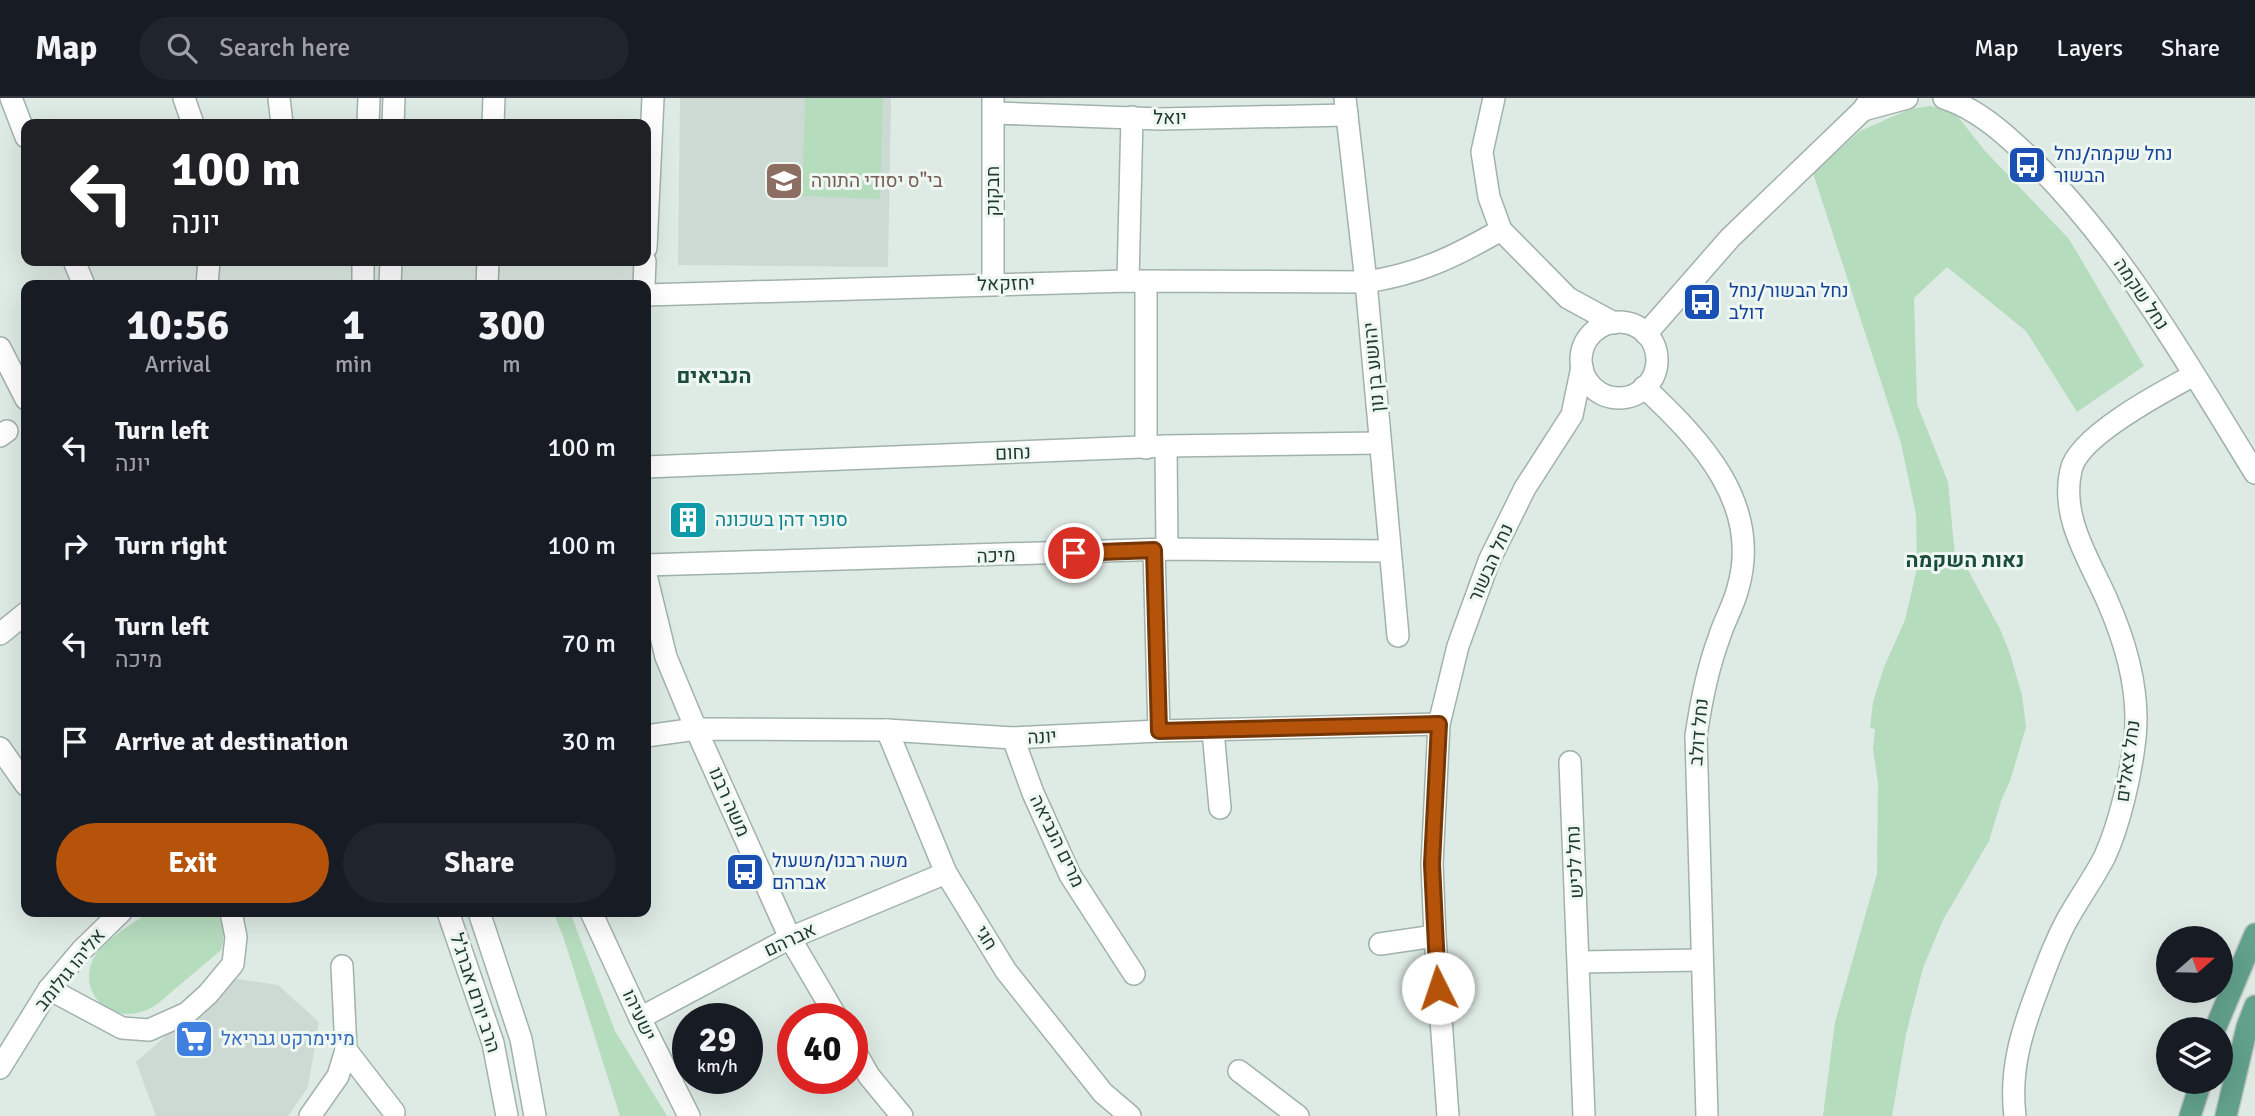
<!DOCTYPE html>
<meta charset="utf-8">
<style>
body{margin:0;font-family:Signika,Heebo,sans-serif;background:#20242c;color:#f1f3f6;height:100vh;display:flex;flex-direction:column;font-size:26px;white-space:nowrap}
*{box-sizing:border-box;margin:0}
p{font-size:23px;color:#9ea1a6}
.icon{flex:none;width:38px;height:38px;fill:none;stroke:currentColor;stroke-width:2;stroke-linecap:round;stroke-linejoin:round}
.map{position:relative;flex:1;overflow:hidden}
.sheet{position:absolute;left:21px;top:182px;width:630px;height:637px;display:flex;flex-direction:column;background:#171b24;border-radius:14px;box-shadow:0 7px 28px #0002}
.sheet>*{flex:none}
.banner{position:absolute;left:21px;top:21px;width:630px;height:147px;border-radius:14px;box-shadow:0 7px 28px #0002;background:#202124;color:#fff;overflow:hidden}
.needle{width:46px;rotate:70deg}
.fabs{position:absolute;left:2156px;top:828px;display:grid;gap:14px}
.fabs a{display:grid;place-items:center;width:77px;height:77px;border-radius:50%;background:#171b24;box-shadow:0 7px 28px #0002;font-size:35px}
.speed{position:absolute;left:672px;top:905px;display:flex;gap:14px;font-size:35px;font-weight:700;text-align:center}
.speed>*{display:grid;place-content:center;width:91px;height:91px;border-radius:50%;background:#171b24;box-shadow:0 7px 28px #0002;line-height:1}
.speed small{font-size:18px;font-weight:400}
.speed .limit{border:10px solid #d22;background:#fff;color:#111}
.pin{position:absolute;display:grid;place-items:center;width:60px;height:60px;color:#fff;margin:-30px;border:4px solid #fff;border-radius:50%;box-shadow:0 2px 7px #0007}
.me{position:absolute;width:77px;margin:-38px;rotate:356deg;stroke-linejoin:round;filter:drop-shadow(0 0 5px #0008)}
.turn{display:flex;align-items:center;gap:24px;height:147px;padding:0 35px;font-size:32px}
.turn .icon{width:91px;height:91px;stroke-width:2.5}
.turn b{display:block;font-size:49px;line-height:60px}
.eta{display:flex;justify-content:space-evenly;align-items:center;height:119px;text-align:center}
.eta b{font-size:42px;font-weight:800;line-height:49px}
.button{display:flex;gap:14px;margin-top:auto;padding:14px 35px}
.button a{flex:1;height:80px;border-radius:42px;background:#b45309;color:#fff;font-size:28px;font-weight:800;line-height:80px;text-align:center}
.button a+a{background:#20242c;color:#f1f3f6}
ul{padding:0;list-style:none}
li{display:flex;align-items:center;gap:21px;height:98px;padding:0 35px}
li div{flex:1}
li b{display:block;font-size:26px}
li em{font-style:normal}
header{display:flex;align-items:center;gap:42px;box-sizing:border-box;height:98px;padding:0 35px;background:#171b24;border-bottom:2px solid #363941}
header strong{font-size:33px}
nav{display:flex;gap:38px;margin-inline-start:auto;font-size:24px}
.search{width:490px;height:63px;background:#20242c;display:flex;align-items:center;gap:18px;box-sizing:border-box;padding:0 24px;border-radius:38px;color:#9ea1a6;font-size:26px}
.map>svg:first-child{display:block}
.built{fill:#cddad3}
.green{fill:#b6dcbe}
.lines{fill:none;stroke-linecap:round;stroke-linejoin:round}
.minor-casing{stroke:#a1b2ab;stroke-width:24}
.major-casing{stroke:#bcc4c1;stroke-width:24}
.minor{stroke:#fff;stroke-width:21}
.major{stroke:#62a18c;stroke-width:21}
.route-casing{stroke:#753606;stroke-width:18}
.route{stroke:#b45309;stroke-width:12}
.labels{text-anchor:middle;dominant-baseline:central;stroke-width:6;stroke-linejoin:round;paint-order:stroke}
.street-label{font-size:19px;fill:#1f3a31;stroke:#eff7f2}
.transit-label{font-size:19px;fill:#164399;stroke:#eff7f2;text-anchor:start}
.education-label{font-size:19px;fill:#785e54;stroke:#eff7f2;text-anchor:start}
.culture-label{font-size:19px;fill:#0d838f;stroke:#eff7f2;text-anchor:start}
.shop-label{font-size:19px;fill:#366cbe;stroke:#eff7f2;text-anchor:start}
.neighbourhood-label{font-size:21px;font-weight:bold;fill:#1b4c3d;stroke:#eff7f2}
</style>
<header>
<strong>Map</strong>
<div class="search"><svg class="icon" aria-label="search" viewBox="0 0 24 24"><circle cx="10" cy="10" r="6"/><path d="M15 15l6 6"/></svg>Search here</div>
<nav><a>Map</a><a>Layers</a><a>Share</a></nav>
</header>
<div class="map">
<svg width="2255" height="1018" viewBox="0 0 2255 1018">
<rect width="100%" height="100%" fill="#deeae4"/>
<g class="built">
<polygon points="680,0 891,0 888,169 678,167"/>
<polygon points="232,880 278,887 319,924 308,989 288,1018 156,1018 136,964"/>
</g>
<g class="green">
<polygon points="805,0 883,0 880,101 802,98"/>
<polygon points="1930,8 1945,12 1959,20 1985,53 2069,141 2144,268 2077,314 2026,233 1947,169 1914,200 1917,306 1948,384 1956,469 1968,472 2000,531 2009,553 2022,597 2026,629 2010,683 2001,703 1989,743 1943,822 1923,870 1906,936 1892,1018 1823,1018 1835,924 1877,776 1878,685 1873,651 1875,631 1870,630 1873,604 1884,569 1905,522 1917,470 1916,417 1901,345 1813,75 1860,33 1910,11"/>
<path d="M149 814H220C225 828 225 837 221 852L156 907C113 935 71 892 97 855 110 838 133 826 149 814Z"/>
<polygon points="553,814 570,814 615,933 667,1018 620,1018 563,838"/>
</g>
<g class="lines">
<defs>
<g id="minor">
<polyline points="11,0 26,39"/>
<polyline points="184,0 193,26"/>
<polyline points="279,0 282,26"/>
<polyline points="993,0 993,186"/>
<polyline points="1345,0 1366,184 1398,538"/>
<polyline points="1494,0 1482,54 1489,99 1501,132 1568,200 1614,225"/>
<path d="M1944 0C1978 11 2005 36 2030 60 2123 151 2187 265 2255 375"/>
<polyline points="1863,12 1907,0"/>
<polyline points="994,15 1160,21 1347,17"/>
<polyline points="368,26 369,0"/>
<polyline points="393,26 394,0"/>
<polyline points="493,26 494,0"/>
<polyline points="646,150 653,0"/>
<polyline points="74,163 84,187"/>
<polyline points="1128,183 1132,19"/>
<polyline points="1146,184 1146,350"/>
<polyline points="207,187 209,163"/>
<polyline points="363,187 363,163"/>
<polyline points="390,187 391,163"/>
<polyline points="487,187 488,163"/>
<polyline points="644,187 645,163"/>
<path d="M646 197 1128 183 1366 184C1419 176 1454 159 1501 132"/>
<circle cx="1619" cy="262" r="38"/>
<polyline points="1646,236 1730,140 1863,12 1871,0"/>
<polyline points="0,250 26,301"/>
<path d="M1644 289C1701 342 1762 406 1738 490 1734 507 1724 523 1719 540 1707 572 1701 604 1696 638L1707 1018"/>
<polyline points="0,338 7,333"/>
<polyline points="1166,348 1167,451"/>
<polyline points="646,369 1166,348 1380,345"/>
<polyline points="1154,452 1159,633"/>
<polyline points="646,467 1167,451 1389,453"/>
<polyline points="646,477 666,559 696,631 790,840 837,920"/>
<polyline points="0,536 26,515"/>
<polyline points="887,632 946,775 1006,873 1103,995 1130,1018"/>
<polyline points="1213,633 1220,710"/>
<polyline points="646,638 696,631 887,632 1013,640 1159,633 1439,626"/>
<polyline points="1013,640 1033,695 1070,777 1134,876"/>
<polyline points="0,650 26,687"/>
<polyline points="1570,664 1584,1018"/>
<polyline points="448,814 493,945 507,1018"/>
<polyline points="479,814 521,941 535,1018"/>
<polyline points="591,814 640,920 689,1018"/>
<polyline points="1380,846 1435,838"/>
<polyline points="1579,864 1702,862"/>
<polyline points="49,891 122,930 149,932 187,915 208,896 233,866 236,839 231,814"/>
<polyline points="640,920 790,840 946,775"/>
<polyline points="852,948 869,978 902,1018"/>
<polyline points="346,952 394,1014"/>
<polyline points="0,970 49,891 82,852 121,814"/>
<polyline points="1239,973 1298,1018"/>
<polyline points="310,1018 338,978 346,952 342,868"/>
<polyline points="1448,1018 1435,838 1432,766 1439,626 1458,548 1489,463 1525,390 1572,317 1582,269"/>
<path d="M2015 1018C2009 970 2023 929 2040 885 2048 863 2056 842 2067 822 2079 800 2094 780 2105 758 2120 725 2131 676 2135 640 2140 593 2126 545 2107 502 2089 461 2060 419 2071 372 2078 338 2164 293 2194 277"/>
</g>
<g id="major">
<polyline points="2215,931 2255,836"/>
<polyline points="2190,1018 2201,984"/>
<polyline points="2226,1018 2247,929 2255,908"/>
</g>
</defs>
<use href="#minor" class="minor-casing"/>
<use href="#major" class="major-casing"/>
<use href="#minor" class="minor"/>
<use href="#major" class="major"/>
</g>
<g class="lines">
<defs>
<polyline id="route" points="1074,455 1154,452 1159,633 1439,626 1432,766 1438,890"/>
</defs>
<use href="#route" class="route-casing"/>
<use href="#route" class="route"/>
</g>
<defs>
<symbol id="bus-square" viewBox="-11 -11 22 22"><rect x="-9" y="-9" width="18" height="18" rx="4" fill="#1a4fb4" stroke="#eff7f2"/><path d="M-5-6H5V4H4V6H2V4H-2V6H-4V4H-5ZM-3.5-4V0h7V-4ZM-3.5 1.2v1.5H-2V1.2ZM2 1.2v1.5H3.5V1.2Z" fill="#fff"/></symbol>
<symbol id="school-square" viewBox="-11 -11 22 22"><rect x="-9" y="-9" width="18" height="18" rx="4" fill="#8d6e63" stroke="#eff7f2"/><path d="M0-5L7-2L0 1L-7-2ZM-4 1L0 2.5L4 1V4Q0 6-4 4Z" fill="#fff"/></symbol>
<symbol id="building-square" viewBox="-11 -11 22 22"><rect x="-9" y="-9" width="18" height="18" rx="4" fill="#0f9aa8" stroke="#eff7f2"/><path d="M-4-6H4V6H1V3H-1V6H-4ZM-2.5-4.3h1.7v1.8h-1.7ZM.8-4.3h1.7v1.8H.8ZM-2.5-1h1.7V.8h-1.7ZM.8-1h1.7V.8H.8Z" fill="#fff"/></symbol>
<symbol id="supermarket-square" viewBox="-11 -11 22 22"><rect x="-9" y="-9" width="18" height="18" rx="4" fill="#3f7fe0" stroke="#eff7f2"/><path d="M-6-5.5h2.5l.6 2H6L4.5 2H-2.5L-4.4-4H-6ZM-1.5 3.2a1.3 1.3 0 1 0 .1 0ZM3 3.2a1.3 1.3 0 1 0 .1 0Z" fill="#fff"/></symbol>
</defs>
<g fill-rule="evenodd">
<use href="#bus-square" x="2005" y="45" width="44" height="44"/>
<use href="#school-square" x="762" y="61" width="44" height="44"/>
<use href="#bus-square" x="1680" y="182" width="44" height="44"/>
<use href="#building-square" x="666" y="400" width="44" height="44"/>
<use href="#bus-square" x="723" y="752" width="44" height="44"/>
<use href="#supermarket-square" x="172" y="919" width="44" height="44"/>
</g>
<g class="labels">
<g class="street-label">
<text x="1170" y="20">יואל</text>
<text transform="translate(993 93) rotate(-90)">חבקוק</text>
<text transform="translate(1006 186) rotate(-1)">יחזקאל</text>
<text transform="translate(2141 196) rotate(56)">נחל שקמה</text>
<text transform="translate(1374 269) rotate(-95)">יהושע בן נון</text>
<text transform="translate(1013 355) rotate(-2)">נחום</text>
<text transform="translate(996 458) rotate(-2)">מיכה</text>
<text transform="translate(1491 465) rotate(-66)">נחל הבשור</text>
<text transform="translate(1699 634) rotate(-85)">נחל דולב</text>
<text transform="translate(1042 639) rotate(-3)">יונה</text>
<text transform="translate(2128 663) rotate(-82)">נחל צאלים</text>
<text transform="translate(729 704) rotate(66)">משה רבנו</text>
<text transform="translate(1057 743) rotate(64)">מרים הנביאה</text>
<text transform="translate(1575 764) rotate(-93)">נחל לכיש</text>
<text transform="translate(986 840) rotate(58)">חגי</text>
<text transform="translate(790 842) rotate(-25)">אברהם</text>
<text transform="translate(70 872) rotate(-51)">אליהו גולומב</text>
<text transform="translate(475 895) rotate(72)">הרב יורם אברג'ל</text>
<text transform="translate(639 917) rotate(65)">ישעיהו</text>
</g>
<g class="transit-label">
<text x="2054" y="56">נחל שקמה/נחל<tspan x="2054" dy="22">הבשור</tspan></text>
<text x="1729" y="193">נחל הבשור/נחל<tspan x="1729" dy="22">דולב</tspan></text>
<text x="772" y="763">משה רבנו/משעול<tspan x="772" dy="22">אברהם</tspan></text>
</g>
<g class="education-label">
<text x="811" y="83">בי"ס יסודי התורה</text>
</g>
<g class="culture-label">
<text x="715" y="422">סופר דהן בשכונה</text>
</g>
<g class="shop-label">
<text x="221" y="941">מינימרקט גבריאל</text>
</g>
<g class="neighbourhood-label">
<text x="714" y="278">הנביאים</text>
<text x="1965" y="462">נאות השקמה</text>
</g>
</g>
</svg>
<div class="fabs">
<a><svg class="needle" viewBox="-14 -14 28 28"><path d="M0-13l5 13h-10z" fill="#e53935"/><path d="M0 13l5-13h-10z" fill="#9ea1a6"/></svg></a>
<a><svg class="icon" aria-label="layers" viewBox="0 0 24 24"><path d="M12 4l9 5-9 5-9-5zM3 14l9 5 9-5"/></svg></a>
</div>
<div class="speed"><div>29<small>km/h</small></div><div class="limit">40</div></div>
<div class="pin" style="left:1074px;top:455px;background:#d93025"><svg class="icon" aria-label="arrive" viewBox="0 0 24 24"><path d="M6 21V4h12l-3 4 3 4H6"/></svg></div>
<svg class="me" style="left:1438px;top:890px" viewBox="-20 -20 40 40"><circle r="19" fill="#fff"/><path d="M0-13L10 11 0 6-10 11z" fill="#b45309"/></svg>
<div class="banner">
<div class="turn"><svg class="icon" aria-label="left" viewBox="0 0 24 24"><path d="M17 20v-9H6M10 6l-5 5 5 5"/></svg><div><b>100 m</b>יונה</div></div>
</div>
<section class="sheet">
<div class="eta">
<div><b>10:56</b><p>Arrival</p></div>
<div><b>1</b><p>min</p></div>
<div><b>300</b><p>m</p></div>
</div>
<ul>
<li><svg class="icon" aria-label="left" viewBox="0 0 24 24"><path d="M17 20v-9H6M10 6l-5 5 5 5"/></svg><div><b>Turn left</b><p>יונה</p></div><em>100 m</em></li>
<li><svg class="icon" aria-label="right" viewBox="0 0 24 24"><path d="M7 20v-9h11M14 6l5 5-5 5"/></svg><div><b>Turn right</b></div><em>100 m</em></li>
<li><svg class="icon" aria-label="left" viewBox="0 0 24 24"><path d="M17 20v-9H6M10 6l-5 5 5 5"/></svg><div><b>Turn left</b><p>מיכה</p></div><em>70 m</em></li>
<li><svg class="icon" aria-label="arrive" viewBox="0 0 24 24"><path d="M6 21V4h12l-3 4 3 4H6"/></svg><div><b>Arrive at destination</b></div><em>30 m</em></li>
</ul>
<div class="button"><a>Exit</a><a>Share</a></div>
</section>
</div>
